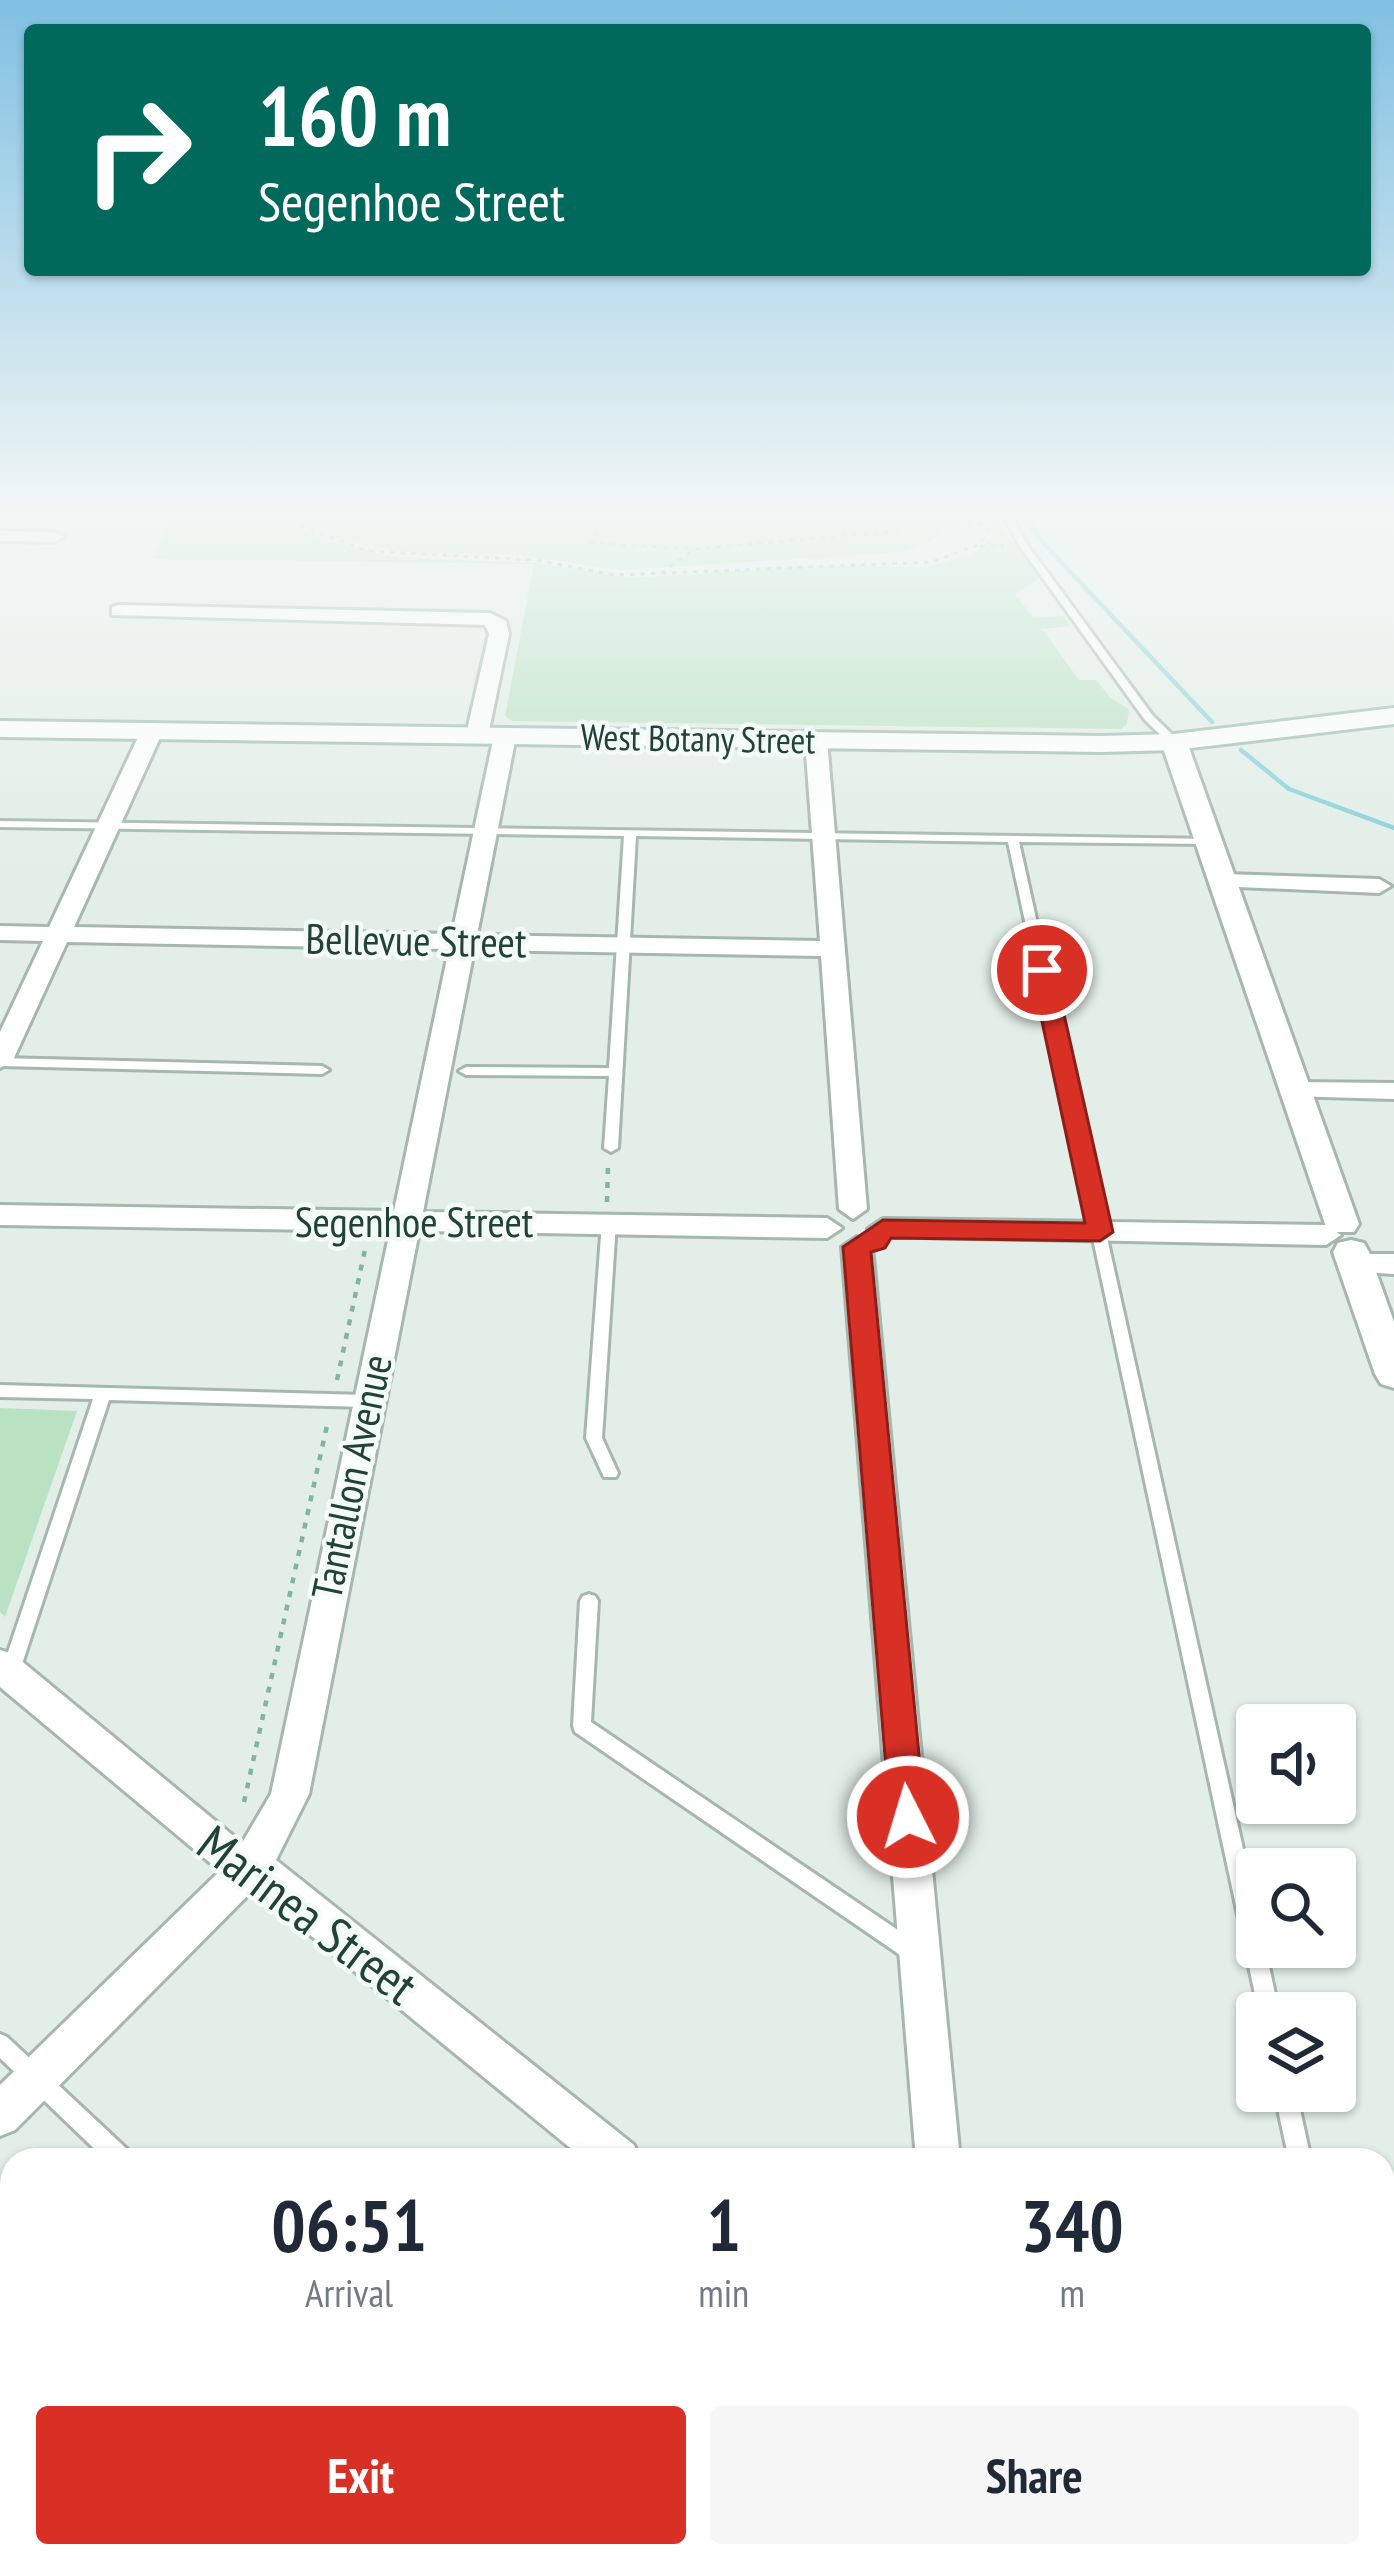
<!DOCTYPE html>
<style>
body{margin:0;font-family:"PT Sans Narrow",sans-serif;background:#f6f6f7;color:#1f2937;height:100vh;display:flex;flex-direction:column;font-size:45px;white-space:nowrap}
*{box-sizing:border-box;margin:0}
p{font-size:39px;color:#747a83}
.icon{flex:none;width:66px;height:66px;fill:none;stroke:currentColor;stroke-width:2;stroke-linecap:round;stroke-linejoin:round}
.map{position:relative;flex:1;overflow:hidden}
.sheet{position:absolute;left:0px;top:2148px;width:1395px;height:420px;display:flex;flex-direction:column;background:#fff;border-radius:36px 36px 0 0;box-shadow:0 3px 9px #0004}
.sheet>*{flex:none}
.top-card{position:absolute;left:24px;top:24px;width:1347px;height:252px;border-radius:12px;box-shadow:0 3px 9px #0004;background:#00695c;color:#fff;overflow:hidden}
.buttons{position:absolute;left:1236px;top:1704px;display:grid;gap:24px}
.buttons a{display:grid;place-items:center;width:120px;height:120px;border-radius:12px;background:#fff;box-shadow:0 3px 9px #0004;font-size:60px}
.pin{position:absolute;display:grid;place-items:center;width:102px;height:102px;color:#fff;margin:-51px;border:6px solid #fff;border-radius:50%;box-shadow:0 3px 12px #0007}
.me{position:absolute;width:132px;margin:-66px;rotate:355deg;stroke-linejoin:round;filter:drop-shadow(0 0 9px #0008)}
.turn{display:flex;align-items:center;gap:42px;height:252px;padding:0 36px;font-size:54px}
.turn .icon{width:156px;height:156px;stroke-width:2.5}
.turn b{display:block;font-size:84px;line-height:102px}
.eta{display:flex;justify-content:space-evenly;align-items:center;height:204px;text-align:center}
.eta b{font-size:72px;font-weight:700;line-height:84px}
.primary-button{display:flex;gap:24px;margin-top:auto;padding:24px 36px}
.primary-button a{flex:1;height:138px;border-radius:12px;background:#d93025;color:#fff;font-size:48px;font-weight:700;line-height:138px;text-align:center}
.primary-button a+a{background:#f6f6f7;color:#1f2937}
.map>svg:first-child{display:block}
.green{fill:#b9e2c2}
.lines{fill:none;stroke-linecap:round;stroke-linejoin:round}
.stream{stroke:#85d1d9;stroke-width:4.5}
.service-casing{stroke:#a5b7af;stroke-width:6}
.minor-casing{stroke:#a5b7af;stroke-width:6}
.tertiary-casing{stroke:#a5b7af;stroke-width:6}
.secondary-casing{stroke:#a0bbb0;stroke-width:6}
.path-far1{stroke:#80b5a1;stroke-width:3;stroke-dasharray:4.5 6;stroke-linecap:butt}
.path{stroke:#80b5a1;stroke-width:4.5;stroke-dasharray:6 8;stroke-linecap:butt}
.service{fill:#fff;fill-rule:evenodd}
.minor{fill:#fff;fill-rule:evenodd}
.tertiary{fill:#fff;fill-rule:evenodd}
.secondary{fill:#fff;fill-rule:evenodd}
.route{fill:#d93025;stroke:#8d1f18;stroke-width:3}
.labels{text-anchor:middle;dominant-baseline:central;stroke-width:9;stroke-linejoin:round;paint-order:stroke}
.far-street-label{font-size:36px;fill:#204237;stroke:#f4faf7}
.street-label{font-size:42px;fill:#204237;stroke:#f4faf7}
.near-street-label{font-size:51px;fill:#204237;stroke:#f4faf7}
</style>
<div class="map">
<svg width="1394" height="2568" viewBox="0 0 1394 2568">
<rect width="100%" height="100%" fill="#e3eee8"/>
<g class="green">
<polygon points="176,511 255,511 327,541 395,557 536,563 632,578 816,566 925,567 973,554 992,537 992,516 1040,578 1015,594 1033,618 1063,616 1070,626 1042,629 1079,680 1096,680 1111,698 1129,709 1127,724 1121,729 513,721 505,716 534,564 151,559"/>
<polygon points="275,511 961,511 960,522 929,542 903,552 621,570 509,554 402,552 340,539"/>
<polygon points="0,1408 77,1411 5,1617 0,1612"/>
</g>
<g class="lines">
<g class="stream">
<polyline points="1020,511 1045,545 1212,722"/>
<polyline points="1241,750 1289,789 1394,828"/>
</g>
<defs>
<g id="service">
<polygon points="1001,511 1009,511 1026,543 1153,716 1178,740 1178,744 1170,744 1145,720 1019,545"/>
<polygon points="0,821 1214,839 1214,843 1210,844 1019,842 1257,1912 1257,1947 1265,1947 1279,2013 1259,2013 1008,842 636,836 618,1148 611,1152 604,1148 609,1076 466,1075 459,1071 466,1067 609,1068 624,836 0,827"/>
<polygon points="0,1058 322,1066 329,1070 322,1074 0,1066"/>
<polygon points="609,1217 616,1222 602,1438 618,1473 616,1477 604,1477 586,1438 602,1222"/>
<polygon points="0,1385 366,1395 372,1397 374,1401 372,1405 366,1407 109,1400 19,1673 16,1678 10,1681 4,1678 1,1673 93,1399 0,1397"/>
<polygon points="589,1594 595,1596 598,1601 591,1722 920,1945 923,1952 920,1959 913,1961 906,1959 575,1732 573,1726 580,1601 583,1596"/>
<polygon points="0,2034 7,2037 130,2152 133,2160 106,2160 0,2058"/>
<polygon points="1274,2091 1296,2091 1311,2160 1289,2160"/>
<polygon points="518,2556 548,2556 555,2568 524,2568"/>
</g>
<g id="minor">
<polygon points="0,531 55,532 64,537 55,542 0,541"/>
<polygon points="119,605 490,613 506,621 509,634 488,735 477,741 466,735 489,634 485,625 112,615 112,607"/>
<polygon points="152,725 163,731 74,927 452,934 494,736 505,730 516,736 477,935 820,941 805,740 816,734 827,740 867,1209 853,1219 839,1209 821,956 474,950 423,1212 827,1218 842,1228 827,1238 419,1231 309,1794 276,1860 634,2145 641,2160 585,2160 254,1889 15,2130 0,2136 0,2085 220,1871 0,1687 0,1650 13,1654 242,1843 271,1794 390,1231 0,1225 0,1205 394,1211 449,949 67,942 13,1060 0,1068 0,1032 43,941 0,940 0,926 49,927 141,731"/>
<polygon points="1224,874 1379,879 1391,886 1379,893 1216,886 1216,876"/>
<polygon points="1296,1082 1394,1083 1394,1099 1286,1096 1283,1090"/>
<polygon points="883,1219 1326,1225 1341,1235 1326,1245 873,1236 868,1229"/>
<polygon points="857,1237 872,1247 960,2160 916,2160 842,1247"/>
<polygon points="1356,1254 1394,1254 1394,1274 1346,1271 1341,1264"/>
<rect x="1383" y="2357" width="11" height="48"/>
<polygon points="688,2556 747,2556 742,2568 683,2568"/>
<polygon points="1208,2556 1258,2556 1260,2568 1210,2568"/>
</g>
<g id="tertiary">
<polygon points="1174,734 1187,742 1359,1224 1354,1232 1330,1232 1325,1224 1161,742"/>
<polygon points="1351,1240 1364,1243 1369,1252 1394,1322 1394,1388 1381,1384 1375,1374 1333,1252 1338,1243"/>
</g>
<polygon id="secondary" points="1394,708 1394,724 1174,750 1101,752 0,737 0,721 1101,736 1174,734"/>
</defs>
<use href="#service" class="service-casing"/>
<use href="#minor" class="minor-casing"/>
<use href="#tertiary" class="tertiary-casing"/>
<use href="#secondary" class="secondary-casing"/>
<g class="path-far1">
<polyline points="261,511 367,551 536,560 615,575 932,562 978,545 988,534 984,511"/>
<polyline points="596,531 592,543 695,549"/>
<polyline points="980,546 1004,546"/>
<polyline points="661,573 695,549 988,523"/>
</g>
<g class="path">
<polyline points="607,1202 608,1166"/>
<polyline points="337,1380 366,1245"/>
<polyline points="244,1802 328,1421"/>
</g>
<use href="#service" class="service"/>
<use href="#minor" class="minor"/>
<use href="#tertiary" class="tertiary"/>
<use href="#secondary" class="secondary"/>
</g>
<linearGradient id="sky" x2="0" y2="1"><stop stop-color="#80c0e2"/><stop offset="0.59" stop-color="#f2f7f5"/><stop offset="1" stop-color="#f2f7f5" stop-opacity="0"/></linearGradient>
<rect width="1394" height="871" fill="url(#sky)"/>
<polygon class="route" points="1042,963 1054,970 1113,1232 1100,1241 891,1238 885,1248 871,1252 925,1817 920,1828 908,1832 895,1828 890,1817 843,1247 883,1220 1085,1223 1031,970"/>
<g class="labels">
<g class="far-street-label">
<text transform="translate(698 738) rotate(1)">West Botany Street</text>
</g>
<g class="street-label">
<text transform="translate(416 940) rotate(1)">Bellevue Street</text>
<text x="414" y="1221">Segenhoe Street</text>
<text transform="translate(351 1477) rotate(-78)">Tantallon Avenue</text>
</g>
<g class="near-street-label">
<text transform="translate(308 1914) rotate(37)">Marinea Street</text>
</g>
</g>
</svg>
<div class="buttons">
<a><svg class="icon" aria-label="sound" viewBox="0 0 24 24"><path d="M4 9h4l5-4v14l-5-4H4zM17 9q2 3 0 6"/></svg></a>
<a><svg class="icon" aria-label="search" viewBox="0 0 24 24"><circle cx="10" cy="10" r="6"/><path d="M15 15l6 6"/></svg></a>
<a><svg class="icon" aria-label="layers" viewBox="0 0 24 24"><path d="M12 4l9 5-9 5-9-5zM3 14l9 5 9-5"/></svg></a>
</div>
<div class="pin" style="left:1042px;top:970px;background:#d93025"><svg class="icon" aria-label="arrive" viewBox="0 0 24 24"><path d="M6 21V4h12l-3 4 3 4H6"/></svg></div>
<svg class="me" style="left:908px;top:1817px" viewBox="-20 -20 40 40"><circle r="17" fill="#d93025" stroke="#fff" stroke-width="3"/><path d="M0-11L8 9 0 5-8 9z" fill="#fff"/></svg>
<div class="top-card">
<div class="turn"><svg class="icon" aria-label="right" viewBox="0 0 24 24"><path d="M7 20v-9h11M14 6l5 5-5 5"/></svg><div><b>160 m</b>Segenhoe Street</div></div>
</div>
<section class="sheet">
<div class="eta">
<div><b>06:51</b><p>Arrival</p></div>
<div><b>1</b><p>min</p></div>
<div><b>340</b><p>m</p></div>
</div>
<div class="primary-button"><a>Exit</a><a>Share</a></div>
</section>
</div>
